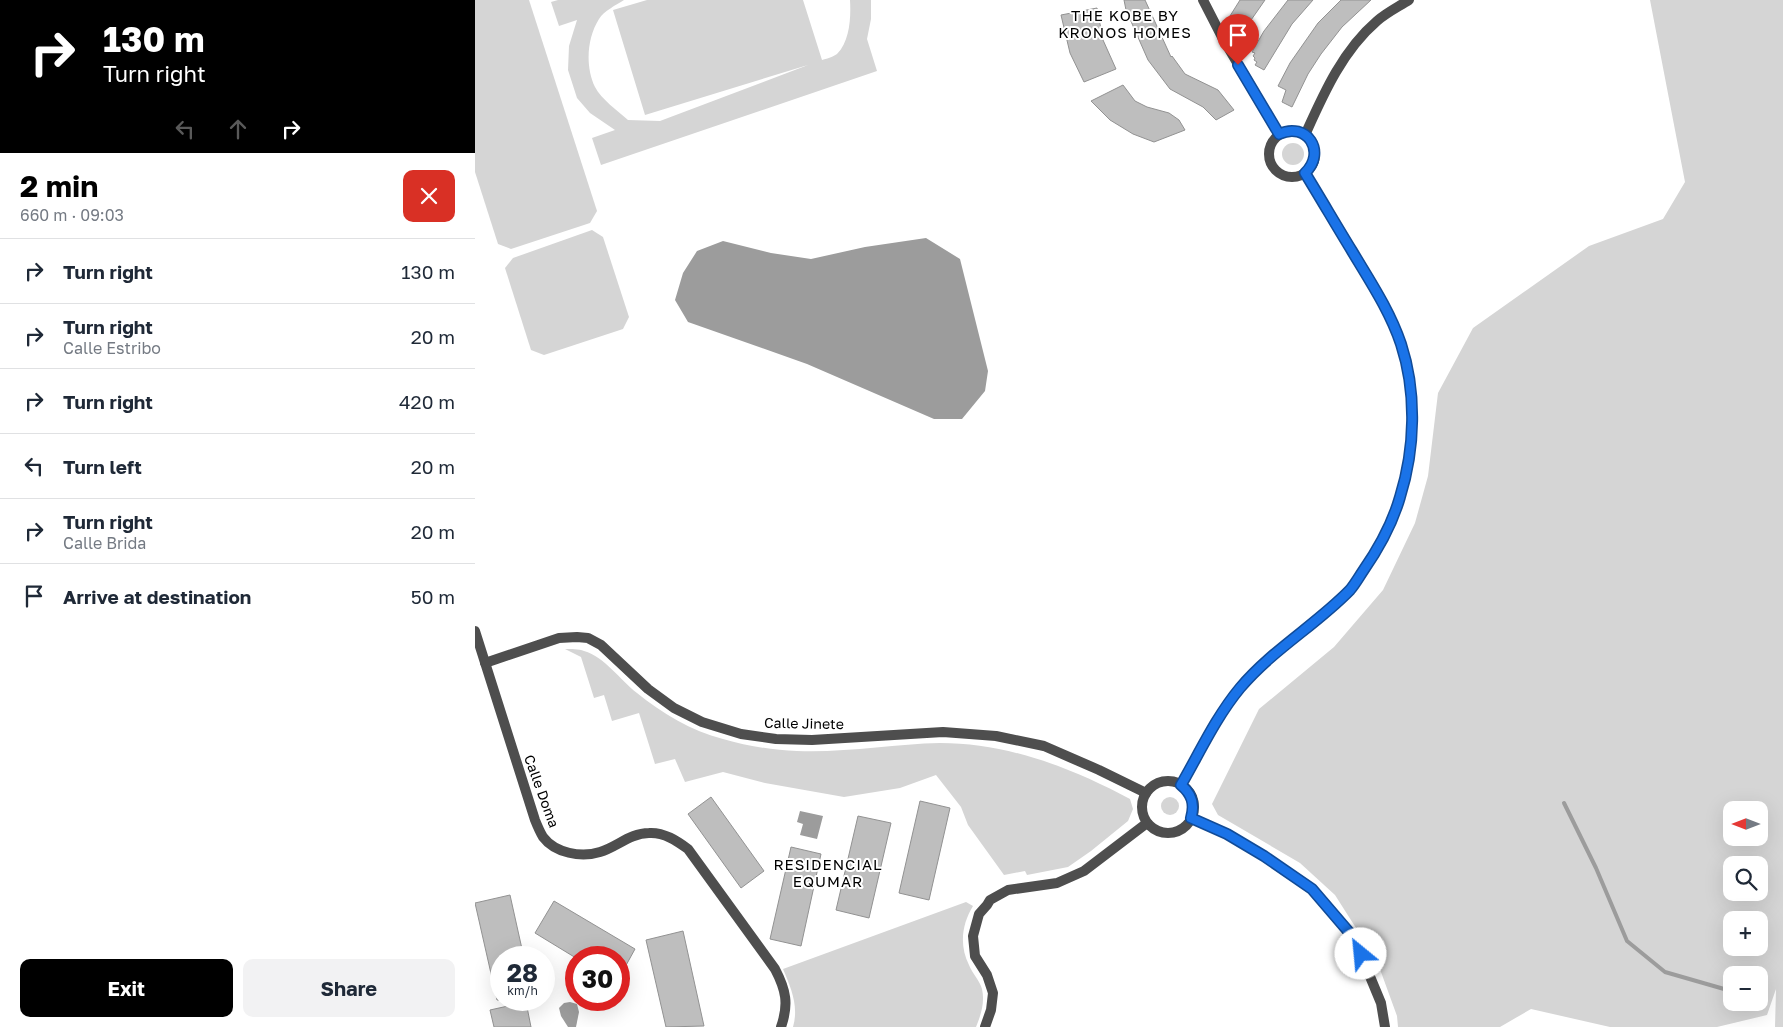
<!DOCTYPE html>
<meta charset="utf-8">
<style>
body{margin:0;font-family:"Golos Text",sans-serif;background:#f2f2f3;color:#1f2937;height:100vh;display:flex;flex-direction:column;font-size:19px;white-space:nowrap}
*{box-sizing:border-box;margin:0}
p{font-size:16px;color:#747a83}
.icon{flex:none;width:28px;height:28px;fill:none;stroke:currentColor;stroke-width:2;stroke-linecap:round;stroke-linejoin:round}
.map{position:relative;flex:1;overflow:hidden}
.side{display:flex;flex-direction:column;background:#fff;width:475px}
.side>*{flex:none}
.hud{background:#000;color:#fff;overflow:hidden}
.needle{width:32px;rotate:270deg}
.tools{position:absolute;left:1248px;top:801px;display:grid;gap:10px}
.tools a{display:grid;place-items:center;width:45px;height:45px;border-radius:10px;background:#fff;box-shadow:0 5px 20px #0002;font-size:25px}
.speed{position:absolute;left:15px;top:946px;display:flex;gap:10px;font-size:25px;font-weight:700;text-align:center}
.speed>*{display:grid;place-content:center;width:65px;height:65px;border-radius:50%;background:#fff;box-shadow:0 5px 20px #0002;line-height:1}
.speed small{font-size:12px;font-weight:400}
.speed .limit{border:8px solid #d22;background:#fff;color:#111}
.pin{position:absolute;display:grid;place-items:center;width:42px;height:42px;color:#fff;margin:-51px -21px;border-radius:50% 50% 50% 0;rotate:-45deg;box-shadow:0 0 5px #0007}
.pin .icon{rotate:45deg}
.me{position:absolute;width:55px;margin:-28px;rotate:332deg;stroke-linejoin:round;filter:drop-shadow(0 0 4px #0008)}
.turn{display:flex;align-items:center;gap:18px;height:105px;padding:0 20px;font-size:22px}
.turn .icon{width:65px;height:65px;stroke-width:2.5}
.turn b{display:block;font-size:35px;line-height:42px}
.lanes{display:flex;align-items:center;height:48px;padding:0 20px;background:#0003;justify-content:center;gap:25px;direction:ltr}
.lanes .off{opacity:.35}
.round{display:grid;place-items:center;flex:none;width:52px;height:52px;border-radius:10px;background:#f2f2f3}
.head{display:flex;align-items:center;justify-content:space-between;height:85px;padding:0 20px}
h1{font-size:30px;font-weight:700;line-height:38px;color:#000}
.primary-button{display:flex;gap:10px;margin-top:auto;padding:10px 20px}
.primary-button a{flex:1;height:58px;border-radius:10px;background:#000;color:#fff;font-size:20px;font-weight:700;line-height:58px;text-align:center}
.primary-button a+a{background:#f2f2f3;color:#1f2937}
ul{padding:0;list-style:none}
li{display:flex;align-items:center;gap:15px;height:65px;padding:0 20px;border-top:1px solid #e0e1e3}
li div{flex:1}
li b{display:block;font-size:19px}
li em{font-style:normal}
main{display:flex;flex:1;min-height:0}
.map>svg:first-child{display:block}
.green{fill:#d5d5d5;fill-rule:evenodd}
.water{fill:#9c9c9c}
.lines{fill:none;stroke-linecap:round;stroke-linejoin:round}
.stream{stroke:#9c9c9c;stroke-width:4}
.building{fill:#bebebe;stroke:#929292}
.minor{stroke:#4e4e4e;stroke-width:10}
.route-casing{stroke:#114b97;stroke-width:12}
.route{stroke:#1a73e8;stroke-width:9}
.labels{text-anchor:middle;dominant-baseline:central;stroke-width:4;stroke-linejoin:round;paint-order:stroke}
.street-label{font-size:14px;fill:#000;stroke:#fff}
.neighbourhood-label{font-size:15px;letter-spacing:1px;fill:#000;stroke:#fff}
</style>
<main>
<section class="side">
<div class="hud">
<div class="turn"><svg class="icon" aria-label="right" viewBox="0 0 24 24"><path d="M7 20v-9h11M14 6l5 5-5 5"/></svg><div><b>130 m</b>Turn right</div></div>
<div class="lanes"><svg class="icon off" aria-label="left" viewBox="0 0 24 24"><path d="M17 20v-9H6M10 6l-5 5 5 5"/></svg><svg class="icon off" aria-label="ahead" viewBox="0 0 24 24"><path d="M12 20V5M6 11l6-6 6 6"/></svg><svg class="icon" aria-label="right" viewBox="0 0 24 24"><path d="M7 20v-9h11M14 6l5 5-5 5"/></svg></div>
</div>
<div class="head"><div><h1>2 min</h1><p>660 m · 09:03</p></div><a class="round" style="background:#d93025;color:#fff"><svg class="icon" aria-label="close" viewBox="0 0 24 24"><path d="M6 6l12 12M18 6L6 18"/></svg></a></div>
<ul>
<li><svg class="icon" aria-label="right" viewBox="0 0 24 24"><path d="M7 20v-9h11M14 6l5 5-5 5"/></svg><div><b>Turn right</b></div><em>130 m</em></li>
<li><svg class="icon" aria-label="right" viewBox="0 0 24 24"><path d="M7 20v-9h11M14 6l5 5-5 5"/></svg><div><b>Turn right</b><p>Calle Estribo</p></div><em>20 m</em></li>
<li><svg class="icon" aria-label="right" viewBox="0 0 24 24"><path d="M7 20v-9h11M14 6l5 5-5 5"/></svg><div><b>Turn right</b></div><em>420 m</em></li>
<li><svg class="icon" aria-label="left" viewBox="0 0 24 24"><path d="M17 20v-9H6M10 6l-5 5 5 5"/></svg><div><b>Turn left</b></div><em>20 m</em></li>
<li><svg class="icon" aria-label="right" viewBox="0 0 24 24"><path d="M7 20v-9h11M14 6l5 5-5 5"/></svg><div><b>Turn right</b><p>Calle Brida</p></div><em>20 m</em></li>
<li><svg class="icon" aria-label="arrive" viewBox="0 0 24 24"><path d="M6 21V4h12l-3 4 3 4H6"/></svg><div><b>Arrive at destination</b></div><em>50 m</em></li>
</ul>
<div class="primary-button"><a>Exit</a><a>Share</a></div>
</section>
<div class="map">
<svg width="1308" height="1027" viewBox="0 0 1308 1027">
<rect width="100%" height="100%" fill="#fff"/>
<g class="green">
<polygon points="0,0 54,0 122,211 115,223 36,249 23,244 0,172"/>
<path d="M83 0H149C141 5 129 11 124 19 112 38 110 66 120 87 126 99 143 111 153 120L185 121 333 65 170 115 138 10 172 0H328L347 60C351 59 358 57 362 54 375 41 376 17 375 0H396V19L392 39 402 71 126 165 117 138 140 130 115 113 102 98 93 70 94 46 102 20 84 26 76 2Z"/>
<path d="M1175 0H1308V1027H1300L1301 989 1292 1015 1242 1027H1135L1056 1009 1025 1027H923L922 1016 902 961 860 895 825 863 743 815 737 804 784 709 859 647 908 590 940 523 953 476 963 393 998 328 1114 246 1188 219 1210 182ZM1256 810H1284V838H1256ZM1256 865H1284V892H1256ZM1256 920H1284V948H1256ZM1256 975H1284V1002H1256Z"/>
<circle cx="818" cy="154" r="11"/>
<polygon points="117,230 128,237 154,317 148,329 69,355 56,350 30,268 38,258"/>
<path d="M90 649C96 649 104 649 109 651 130 657 145 680 162 693 187 713 216 731 248 739 272 746 297 750 322 751 370 753 418 744 465 743 533 743 597 768 655 799L658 809 653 821 616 851 593 867 552 875 550 871 529 875 493 825 486 807 461 775 425 788 369 797 290 783 248 772 210 782 200 759 180 764 164 713 137 721 129 695 119 698 106 657Z"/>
<circle cx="695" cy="806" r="9"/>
<path d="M491 902 498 906C487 924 484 945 494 965 497 973 505 981 507 989 510 1002 506 1015 501 1027H318C324 1006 316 988 308 969Z"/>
</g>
<g class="water">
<polygon points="451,238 485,259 513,371 510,391 487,419 459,419 332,364 213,322 200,300 208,273 222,251 248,241 296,253 336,259 390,247"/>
<polygon points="325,811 348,816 342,839 325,835 328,824 322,822"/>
<polygon points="95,1002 102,1004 104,1012 101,1027 93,1027 86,1016 84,1008 89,1003"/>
</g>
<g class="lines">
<g class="stream">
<polyline points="1089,803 1121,868 1152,941 1190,972 1256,991"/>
<polyline points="1284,999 1287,1000"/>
</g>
</g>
<g class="building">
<polygon points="649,0 670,0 696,57 697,56 710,74 743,90 759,110 741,120 728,107 695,89 673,60 651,10"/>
<polygon points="765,0 790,0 767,33 758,28 762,20 755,16"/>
<polygon points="813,0 838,0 817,24 789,70 780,65 782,62 779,60 780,58 778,56 780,53 777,52 789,31"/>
<polygon points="866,0 896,0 867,27 846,54 833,74 817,107 807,102 811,90 803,86 815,63 843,23"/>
<polygon points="622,8 628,40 641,69 609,82 595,53 586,15"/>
<polygon points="648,85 660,101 672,107 694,113 704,120 710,130 679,142 658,134 635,120 616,101"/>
<polygon points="236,797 289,871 266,888 213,814"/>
<polygon points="445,801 475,808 454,900 424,893"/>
<polygon points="383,816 416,823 394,918 361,910"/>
<polygon points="316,847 346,854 326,946 295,939"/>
<polygon points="35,895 49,958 26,958 26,1000 22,1000 0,903"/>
<polygon points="79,901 160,949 144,978 144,958 101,958 60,933"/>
<polygon points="208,931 229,1026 191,1027 171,940"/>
<polygon points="51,1002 56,1027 19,1027 15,1010"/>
</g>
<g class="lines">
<g class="minor">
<polyline points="728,0 747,37 804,134"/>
<circle cx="817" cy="154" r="23"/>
<path d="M830 135C848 95 867 51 902 21 911 13 923 7 934 0"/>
<path d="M0 631 60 820C62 825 65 832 68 837 80 853 106 858 125 852 142 847 155 833 174 833 189 832 202 841 213 849L300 969C311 990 314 1004 306 1027"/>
<polyline points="10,663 84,638 102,637 113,638 126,645 173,689 199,708 227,722 266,734 301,739 337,740 468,732 521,736 569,746 624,770 671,793"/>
<circle cx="693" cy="807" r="26"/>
<path d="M706 785C725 752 741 717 765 688 796 650 841 626 875 590 881 583 885 575 890 568 906 546 917 523 925 497 940 449 942 393 926 344 916 313 898 285 881 257 864 229 847 201 830 173"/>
<polyline points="716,818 752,834 789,856 837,889 879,938 906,1003 910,1027"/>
<polyline points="510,1027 516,1010 518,993 512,975 500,956 498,936 504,914 512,905 515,900 533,890 582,883 609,871 672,823"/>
</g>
</g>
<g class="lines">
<defs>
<path id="route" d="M763 65 804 134C832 121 852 152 830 173 846 199 861 225 877 251 895 281 915 311 926 344 942 393 940 449 925 497 917 525 904 548 888 571 884 577 880 584 875 590 841 625 797 650 765 688 741 717 725 752 706 785 717 794 720 804 716 818L752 834 789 856 837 889 879 938 886 954"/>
</defs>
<use href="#route" class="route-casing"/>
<use href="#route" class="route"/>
</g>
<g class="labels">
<g class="street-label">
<text transform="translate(329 723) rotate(1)">Calle Jinete</text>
<text transform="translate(67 791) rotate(70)">Calle Doma</text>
</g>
<g class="neighbourhood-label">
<text x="650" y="15">THE KOBE BY<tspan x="650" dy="17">KRONOS HOMES</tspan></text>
<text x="353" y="864">RESIDENCIAL<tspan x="353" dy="17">EQUMAR</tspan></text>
</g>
</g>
</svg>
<div class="tools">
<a><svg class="needle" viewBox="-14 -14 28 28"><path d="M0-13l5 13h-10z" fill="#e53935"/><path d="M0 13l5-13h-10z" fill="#747a83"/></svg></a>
<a><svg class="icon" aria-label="search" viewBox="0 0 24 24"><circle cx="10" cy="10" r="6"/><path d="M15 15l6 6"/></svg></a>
<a>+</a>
<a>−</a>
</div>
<div class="speed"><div>28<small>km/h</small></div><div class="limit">30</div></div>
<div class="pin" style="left:763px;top:65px;background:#d93025"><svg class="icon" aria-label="arrive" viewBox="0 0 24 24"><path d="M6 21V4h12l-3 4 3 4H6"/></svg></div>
<svg class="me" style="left:886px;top:954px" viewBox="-20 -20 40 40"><circle r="19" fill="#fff"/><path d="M0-13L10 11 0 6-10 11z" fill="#1a73e8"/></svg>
</div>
</main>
